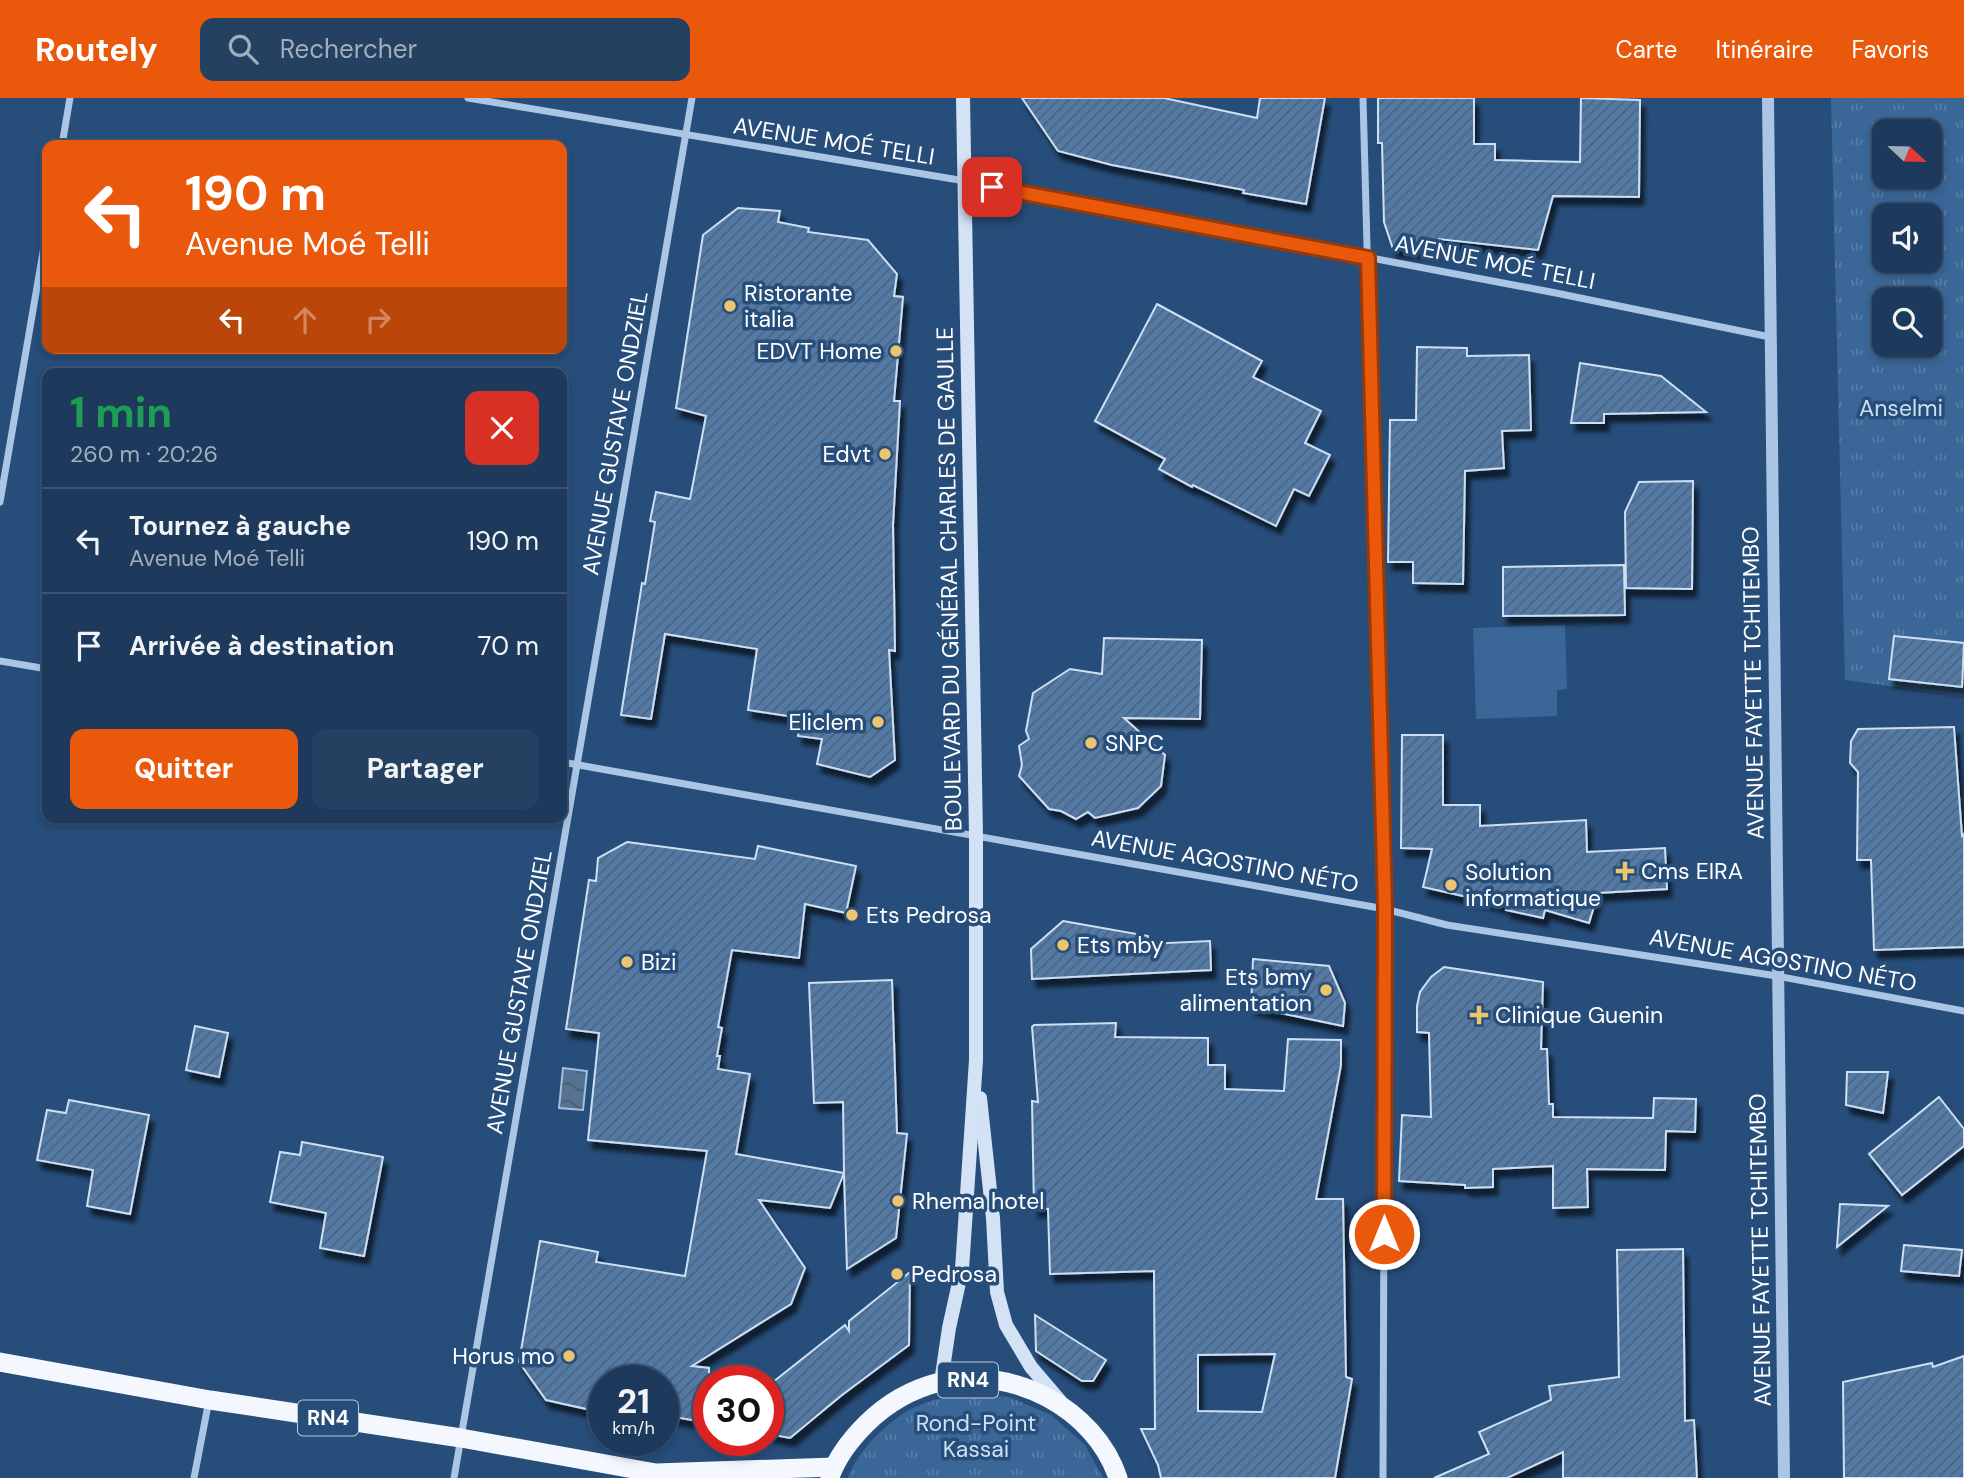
<!DOCTYPE html>
<html lang="fr">
<meta charset="utf-8">
<style>
body{margin:0;font-family:"DM Sans",sans-serif;background:#254162;color:#f1f3f6;height:100vh;display:flex;flex-direction:column;font-size:26px;white-space:nowrap}
*{box-sizing:border-box;margin:0}
p{font-size:23px;color:#a0adbb}
.icon{flex:none;width:38px;height:38px;fill:none;stroke:currentColor;stroke-width:2;stroke-linecap:round;stroke-linejoin:round}
.map{position:relative;flex:1;overflow:hidden}
.panel{position:absolute;left:42px;top:270px;width:525px;height:455px;display:flex;flex-direction:column;background:#1d3a5c;border-radius:14px;box-shadow:0 4px 10px #0003,0 0 0 2px #3b5472}
.panel>*{flex:none}
.top-card{position:absolute;left:42px;top:42px;width:525px;height:214px;border-radius:14px;box-shadow:0 4px 10px #0003,0 0 0 2px #3b5472;background:#ea580c;color:#fff;overflow:hidden}
.needle{width:46px;rotate:112deg}
.fabs{position:absolute;left:1872px;top:21px;display:grid;gap:14px}
.fabs a{display:grid;place-items:center;width:70px;height:70px;border-radius:14px;background:#1d3a5c;box-shadow:0 4px 10px #0003,0 0 0 2px #3b5472;font-size:35px}
.speed{position:absolute;left:588px;top:1267px;display:flex;gap:14px;font-size:35px;font-weight:700;text-align:center}
.speed>*{display:grid;place-content:center;width:91px;height:91px;border-radius:50%;background:#1d3a5c;box-shadow:0 4px 10px #0003,0 0 0 2px #3b5472;line-height:1}
.speed small{font-size:18px;font-weight:400}
.speed .limit{border:10px solid #d22;background:#fff;color:#111}
.pin{position:absolute;display:grid;place-items:center;width:60px;height:60px;color:#fff;margin:-30px;border-radius:14px;box-shadow:0 4px 10px #0006}
.me{position:absolute;width:77px;margin:-38px;rotate:0deg;stroke-linejoin:round;filter:drop-shadow(0 0 5px #0008)}
.turn{display:flex;align-items:center;gap:24px;height:147px;padding:0 28px;font-size:32px}
.turn .icon{width:91px;height:91px;stroke-width:2.5}
.turn b{display:block;font-size:49px;line-height:60px}
.lanes{display:flex;align-items:center;height:66px;padding:0 28px;background:#0003;justify-content:center;gap:35px;direction:ltr}
.lanes .off{opacity:.35}
.round{display:grid;place-items:center;flex:none;width:74px;height:74px;border-radius:14px;background:#254162}
.head{display:flex;align-items:center;justify-content:space-between;height:119px;padding:0 28px}
h1{font-size:42px;font-weight:700;line-height:52px;color:#1e9e55}
.primary-button{display:flex;gap:14px;margin-top:auto;padding:14px 28px}
.primary-button a{flex:1;height:80px;border-radius:14px;background:#ea580c;color:#fff;font-size:28px;font-weight:700;line-height:80px;text-align:center}
.primary-button a+a{background:#254162;color:#f1f3f6}
ul{padding:0;list-style:none}
li{display:flex;align-items:center;gap:21px;height:105px;padding:0 28px;border-top:2px solid #3b5472}
li div{flex:1}
li b{display:block;font-size:26px}
li em{font-style:normal}
header{display:flex;align-items:center;gap:42px;box-sizing:border-box;height:98px;padding:0 35px;background:#ea580c;color:#fff}
header strong{font-size:33px}
nav{display:flex;gap:38px;margin-inline-start:auto;font-size:24px}
.search{width:490px;height:63px;background:#254162;display:flex;align-items:center;gap:18px;box-sizing:border-box;padding:0 24px;border-radius:14px;color:#a0adbb;font-size:26px}
.map>svg:first-child{display:block}
.park{fill:url(#park-tufts);fill-rule:evenodd}
.garden{fill:#3a6798}
.water{fill:url(#water-waves);stroke:#9fc1e4;stroke-width:2}
.building{fill:url(#building-hatch);stroke:#cddff3;stroke-width:2;fill-rule:evenodd;filter:url(#shadow)}
.lines{fill:none;stroke-linecap:round;stroke-linejoin:round}
.minor{stroke:#aac6e4;stroke-width:7}
.tertiary{stroke:#aac6e4;stroke-width:12}
.secondary{stroke:#d3e2f4;stroke-width:14}
.trunk{stroke:#f4f8fe;stroke-width:19}
.route-casing{stroke:#983908;stroke-width:18}
.route{stroke:#ea580c;stroke-width:12}
.poi-dot{fill:#ecc570;stroke:#274d7a;stroke-width:2.5}
.labels{text-anchor:middle;dominant-baseline:central;stroke-width:7;stroke-linejoin:round;paint-order:stroke}
.shield{fill:#274d7a;stroke:#becad7;stroke-width:2}
.shield-label{font-size:21px;font-weight:bold;fill:#fff}
.street-label{font-size:23px;fill:#fff;stroke:#274d7a}
.poi-label{font-size:23px;fill:#fff;stroke:#274d7a;text-anchor:start}
.park-label{font-size:23px;fill:#cddff3;stroke:#274d7a}
</style>
<header>
<strong>Routely</strong>
<div class="search"><svg class="icon" aria-label="search" viewBox="0 0 24 24"><circle cx="10" cy="10" r="6"/><path d="M15 15l6 6"/></svg>Rechercher</div>
<nav><a>Carte</a><a>Itinéraire</a><a>Favoris</a></nav>
</header>
<div class="map">
<svg width="1964" height="1380" viewBox="0 0 1964 1380">
<defs>
<pattern id="park-tufts" width="24" height="20" patternUnits="userSpaceOnUse" patternTransform="scale(1.75)"><rect width="24" height="20" fill="#3a6798"/><path d="M3 7l-1-3M5 7V3M7 7l1-3M15 17l-1-3M17 17v-4M19 17l1-3" fill="none" stroke="#587ea7"/></pattern>
<pattern id="water-waves" width="16" height="10" patternUnits="userSpaceOnUse" patternTransform="scale(1.75)"><rect width="16" height="10" fill="#567293"/><path d="M0 5q4-4 8 0t8 0" fill="none" stroke="#505d6c"/></pattern>
<pattern id="building-hatch" width="6" height="6" patternUnits="userSpaceOnUse" patternTransform="scale(1.75)"><rect width="6" height="6" fill="#537aa6"/><path d="M-1 1l2-2M0 6l6-6M5 7l2-2" fill="none" stroke="#506379"/></pattern>
<filter id="shadow"><feDropShadow dx="4.5" dy="8" stdDeviation="2" flood-color="#0009"/></filter>
</defs>
<rect width="100%" height="100%" fill="#274d7a"/>
<g class="park">
<path d="M1831 0H1964V598L1845 582ZM1885 33H1930V79H1885ZM1885 117H1930V163H1885ZM1885 201H1930V247H1885Z"/>
<path d="M963 1296 1009 1299 1051 1317 1085 1347 1103 1380H848C858 1351 892 1318 920 1307 934 1301 949 1299 963 1296Z"/>
</g>
<polygon class="garden" points="1565,527 1567,591 1557,592 1557,618 1476,621 1473,530"/>
<polygon class="water" points="563,970 587,973 583,1012 559,1010"/>
<g class="building">
<polygon points="1022,0 1164,0 1257,20 1260,0 1325,0 1306,106 1243,95 1244,92 1112,67 1058,53"/>
<polygon points="1378,0 1474,0 1474,46 1495,46 1495,62 1580,64 1581,0 1640,2 1639,99 1553,98 1538,152 1439,141 1439,153 1393,151 1384,124 1382,45 1378,45"/>
<polygon points="738,110 780,113 778,124 809,130 808,134 868,142 897,176 894,198 903,199 894,303 900,303 893,427 895,553 889,552 895,662 870,679 817,666 822,641 798,638 801,620 748,612 757,551 665,536 651,621 621,617 642,485 645,486 655,424 650,423 656,394 690,401 706,318 676,310 703,137"/>
<polygon points="1157,206 1262,263 1253,279 1321,313 1305,345 1330,357 1309,398 1294,391 1276,428 1193,387 1192,389 1159,371 1165,361 1095,323"/>
<polygon points="1417,249 1467,250 1467,258 1529,257 1531,332 1502,333 1504,370 1465,373 1463,486 1413,485 1413,464 1388,464 1390,322 1416,322"/>
<polygon points="1580,265 1661,278 1706,314 1604,316 1604,325 1571,325"/>
<polygon points="1693,383 1692,491 1626,490 1625,414 1639,384"/>
<polygon points="1624,467 1625,517 1503,518 1503,469"/>
<polygon points="1894,538 1964,545 1962,589 1889,581"/>
<polygon points="1104,540 1202,542 1200,621 1124,620 1165,657 1161,688 1138,710 1095,720 1088,714 1076,721 1061,713 1049,711 1019,678 1022,667 1019,648 1029,641 1026,633 1033,595 1070,571 1102,576"/>
<polygon points="1954,629 1962,738 1964,736 1964,849 1874,852 1871,762 1857,762 1858,674 1850,665 1851,643 1858,631"/>
<polygon points="1402,637 1443,637 1443,707 1480,707 1480,728 1586,722 1587,754 1665,750 1667,791 1598,795 1589,825 1545,812 1543,820 1506,812 1507,808 1423,789 1432,751 1401,750"/>
<polygon points="627,744 755,761 758,748 856,768 846,815 805,806 799,860 732,852 718,929 722,930 717,958 720,958 718,971 750,976 736,1056 844,1075 843,1004 814,1005 809,885 892,882 897,1035 907,1036 896,1140 847,1171 844,1075 830,1110 759,1102 805,1170 791,1206 692,1268 709,1270 709,1325 663,1317 663,1283 604,1283 604,1315 546,1302 519,1264 540,1143 598,1154 596,1164 685,1178 707,1053 588,1042 599,935 566,931 589,782 596,783 598,760"/>
<polygon points="1063,823 1148,838 1147,846 1210,843 1211,872 1032,881 1031,851"/>
<polygon points="1253,861 1329,868 1345,905 1343,928 1251,909"/>
<polygon points="1444,869 1543,884 1541,951 1547,951 1549,1006 1553,1006 1553,1019 1653,1020 1654,1000 1696,1001 1695,1034 1666,1033 1665,1072 1587,1071 1588,1109 1553,1110 1553,1068 1493,1071 1493,1089 1465,1090 1465,1087 1399,1083 1402,1017 1431,1019 1429,935 1417,934 1417,908 1420,894 1431,879"/>
<path d="M1116 925 1115 939 1208 940V967H1225V991L1284 993 1288 941 1341 942V967L1316 1101H1343L1346 1279 1352 1281 1335 1380H1161L1158 1367 1141 1331H1155L1154 1173 1050 1176 1048 1111H1034L1032 1003 1038 1004 1032 929 1034 927ZM1275 1256 1262 1314 1198 1313V1257Z"/>
<polygon points="195,928 228,935 219,979 186,972"/>
<polygon points="1847,974 1888,974 1883,1015 1846,1007"/>
<polygon points="1939,999 1964,1031 1964,1048 1902,1097 1869,1056"/>
<polygon points="69,1002 149,1017 130,1116 87,1108 93,1072 37,1062 47,1012 66,1015"/>
<polygon points="302,1044 383,1059 364,1158 320,1150 326,1115 270,1104 280,1054 300,1057"/>
<polygon points="1840,1106 1888,1108 1837,1149"/>
<polygon points="1904,1147 1962,1152 1959,1178 1901,1173"/>
<polygon points="1683,1151 1685,1323 1694,1322 1697,1380 1563,1380 1563,1354 1507,1380 1434,1380 1489,1356 1479,1334 1551,1302 1549,1288 1619,1279 1617,1152"/>
<polygon points="910,1174 909,1247 842,1297 790,1340 768,1336 768,1288 845,1227 849,1233 849,1223"/>
<polygon points="1035,1217 1106,1262 1093,1283 1082,1283 1036,1253"/>
<polygon points="1964,1258 1964,1380 1844,1380 1843,1284 1932,1265 1933,1269"/>
</g>
<g class="lines">
<g class="minor">
<polyline points="468,0 965,83 1556,195 1770,239"/>
<polyline points="1363,0 1385,811 1383,1380"/>
<polyline points="62,47 70,0"/>
<polyline points="0,404 47,131"/>
<polyline points="0,563 47,571"/>
<polyline points="562,664 1385,811 1447,827 1777,878 1964,913"/>
<polyline points="194,1380 209,1302"/>
<polyline points="454,1380 692,0"/>
</g>
<polyline class="tertiary" points="1768,0 1784,1380"/>
<g class="secondary">
<polyline points="980,1000 993,1120 997,1194 1006,1227 1031,1269 1060,1303"/>
<polyline points="941,1284 949,1230 962,1171 976,962 976,738 963,0"/>
</g>
<g class="trunk">
<polyline points="0,1264 210,1302 461,1340 656,1375 834,1369"/>
<path d="M830 1379C837 1359 851 1341 866 1326 886 1306 912 1291 940 1284 1011 1267 1095 1310 1118 1380"/>
</g>
</g>
<g class="lines">
<defs>
<polyline id="route" points="992,89 1368,160 1385,811 1384,1136"/>
</defs>
<use href="#route" class="route-casing"/>
<use href="#route" class="route"/>
</g>
<g class="poi-dot">
<circle cx="730" cy="208" r="7"/>
<circle cx="896" cy="253" r="7"/>
<circle cx="885" cy="356" r="7"/>
<circle cx="878" cy="624" r="7"/>
<circle cx="1091" cy="645" r="7"/>
<path d="M1621.5 762.5h7v7h7v7h-7v7h-7v-7h-7v-7h7z"/>
<circle cx="1451" cy="787" r="7"/>
<circle cx="852" cy="817" r="7"/>
<circle cx="1063" cy="847" r="7"/>
<circle cx="627" cy="864" r="7"/>
<circle cx="1326" cy="892" r="7"/>
<path d="M1475.5 906.5h7v7h7v7h-7v7h-7v-7h-7v-7h7z"/>
<circle cx="898" cy="1103" r="7"/>
<circle cx="897" cy="1176" r="7"/>
<circle cx="569" cy="1258" r="7"/>
</g>
<g class="labels">
<g class="shield">
<rect x="938" y="1264.5" width="60" height="35" rx="5"/>
<rect x="298" y="1302.5" width="60" height="35" rx="5"/>
</g>
<g class="shield-label">
<text x="968" y="1282">RN4</text>
<text x="328" y="1320">RN4</text>
</g>
<g class="street-label">
<text transform="translate(834 43) rotate(9)">AVENUE MOÉ TELLI</text>
<text transform="translate(1495 164) rotate(11)">AVENUE MOÉ TELLI</text>
<text transform="translate(615 335) rotate(-80)">AVENUE GUSTAVE ONDZIEL</text>
<text transform="translate(949 481) rotate(-91)">BOULEVARD DU GÉNÉRAL CHARLES DE GAULLE</text>
<text transform="translate(1753 585) rotate(-91)">AVENUE FAYETTE TCHITEMBO</text>
<text transform="translate(1225 763) rotate(10)">AVENUE AGOSTINO NÉTO</text>
<text transform="translate(1783 862) rotate(10)">AVENUE AGOSTINO NÉTO</text>
<text transform="translate(519 894) rotate(-80)">AVENUE GUSTAVE ONDZIEL</text>
<text transform="translate(1760 1152) rotate(-91)">AVENUE FAYETTE TCHITEMBO</text>
</g>
<g class="poi-label">
<text x="744" y="195">Ristorante<tspan x="744" dy="26">italia</tspan></text>
<text x="882" y="253" text-anchor="end">EDVT Home</text>
<text x="871" y="356" text-anchor="end">Edvt</text>
<text x="864" y="624" text-anchor="end">Eliclem</text>
<text x="1105" y="645">SNPC</text>
<text x="1641" y="773">Cms EIRA</text>
<text x="1465" y="774">Solution<tspan x="1465" dy="26">informatique</tspan></text>
<text x="866" y="817">Ets Pedrosa</text>
<text x="1077" y="847">Ets mby</text>
<text x="641" y="864">Bizi</text>
<text x="1312" y="879" text-anchor="end">Ets bmy<tspan x="1312" dy="26">alimentation</tspan></text>
<text x="1495" y="917">Clinique Guenin</text>
<text x="912" y="1103">Rhema hotel</text>
<text x="911" y="1176">Pedrosa</text>
<text x="555" y="1258" text-anchor="end">Horus mo</text>
</g>
<g class="park-label">
<text x="1901" y="310">Anselmi</text>
<text x="976" y="1325">Rond-Point<tspan x="976" dy="26">Kassai</tspan></text>
</g>
</g>
</svg>
<div class="fabs">
<a><svg class="needle" viewBox="-14 -14 28 28"><path d="M0-13l5 13h-10z" fill="#e53935"/><path d="M0 13l5-13h-10z" fill="#a0adbb"/></svg></a>
<a><svg class="icon" aria-label="sound" viewBox="0 0 24 24"><path d="M4 9h4l5-4v14l-5-4H4zM17 9q2 3 0 6"/></svg></a>
<a><svg class="icon" aria-label="search" viewBox="0 0 24 24"><circle cx="10" cy="10" r="6"/><path d="M15 15l6 6"/></svg></a>
</div>
<div class="speed"><div>21<small>km/h</small></div><div class="limit">30</div></div>
<div class="pin" style="left:992px;top:89px;background:#d93025"><svg class="icon" aria-label="arrive" viewBox="0 0 24 24"><path d="M6 21V4h12l-3 4 3 4H6"/></svg></div>
<svg class="me" style="left:1384px;top:1136px" viewBox="-20 -20 40 40"><circle r="17" fill="#ea580c" stroke="#fff" stroke-width="3"/><path d="M0-11L8 9 0 5-8 9z" fill="#fff"/></svg>
<div class="top-card">
<div class="turn"><svg class="icon" aria-label="left" viewBox="0 0 24 24"><path d="M17 20v-9H6M10 6l-5 5 5 5"/></svg><div><b>190 m</b>Avenue Moé Telli</div></div>
<div class="lanes"><svg class="icon" aria-label="left" viewBox="0 0 24 24"><path d="M17 20v-9H6M10 6l-5 5 5 5"/></svg><svg class="icon off" aria-label="ahead" viewBox="0 0 24 24"><path d="M12 20V5M6 11l6-6 6 6"/></svg><svg class="icon off" aria-label="right" viewBox="0 0 24 24"><path d="M7 20v-9h11M14 6l5 5-5 5"/></svg></div>
</div>
<section class="panel">
<div class="head"><div><h1>1 min</h1><p>260 m · 20:26</p></div><a class="round" style="background:#d93025;color:#fff"><svg class="icon" aria-label="close" viewBox="0 0 24 24"><path d="M6 6l12 12M18 6L6 18"/></svg></a></div>
<ul>
<li><svg class="icon" aria-label="left" viewBox="0 0 24 24"><path d="M17 20v-9H6M10 6l-5 5 5 5"/></svg><div><b>Tournez à gauche</b><p>Avenue Moé Telli</p></div><em>190 m</em></li>
<li><svg class="icon" aria-label="arrive" viewBox="0 0 24 24"><path d="M6 21V4h12l-3 4 3 4H6"/></svg><div><b>Arrivée à destination</b></div><em>70 m</em></li>
</ul>
<div class="primary-button"><a>Quitter</a><a>Partager</a></div>
</section>
</div>
